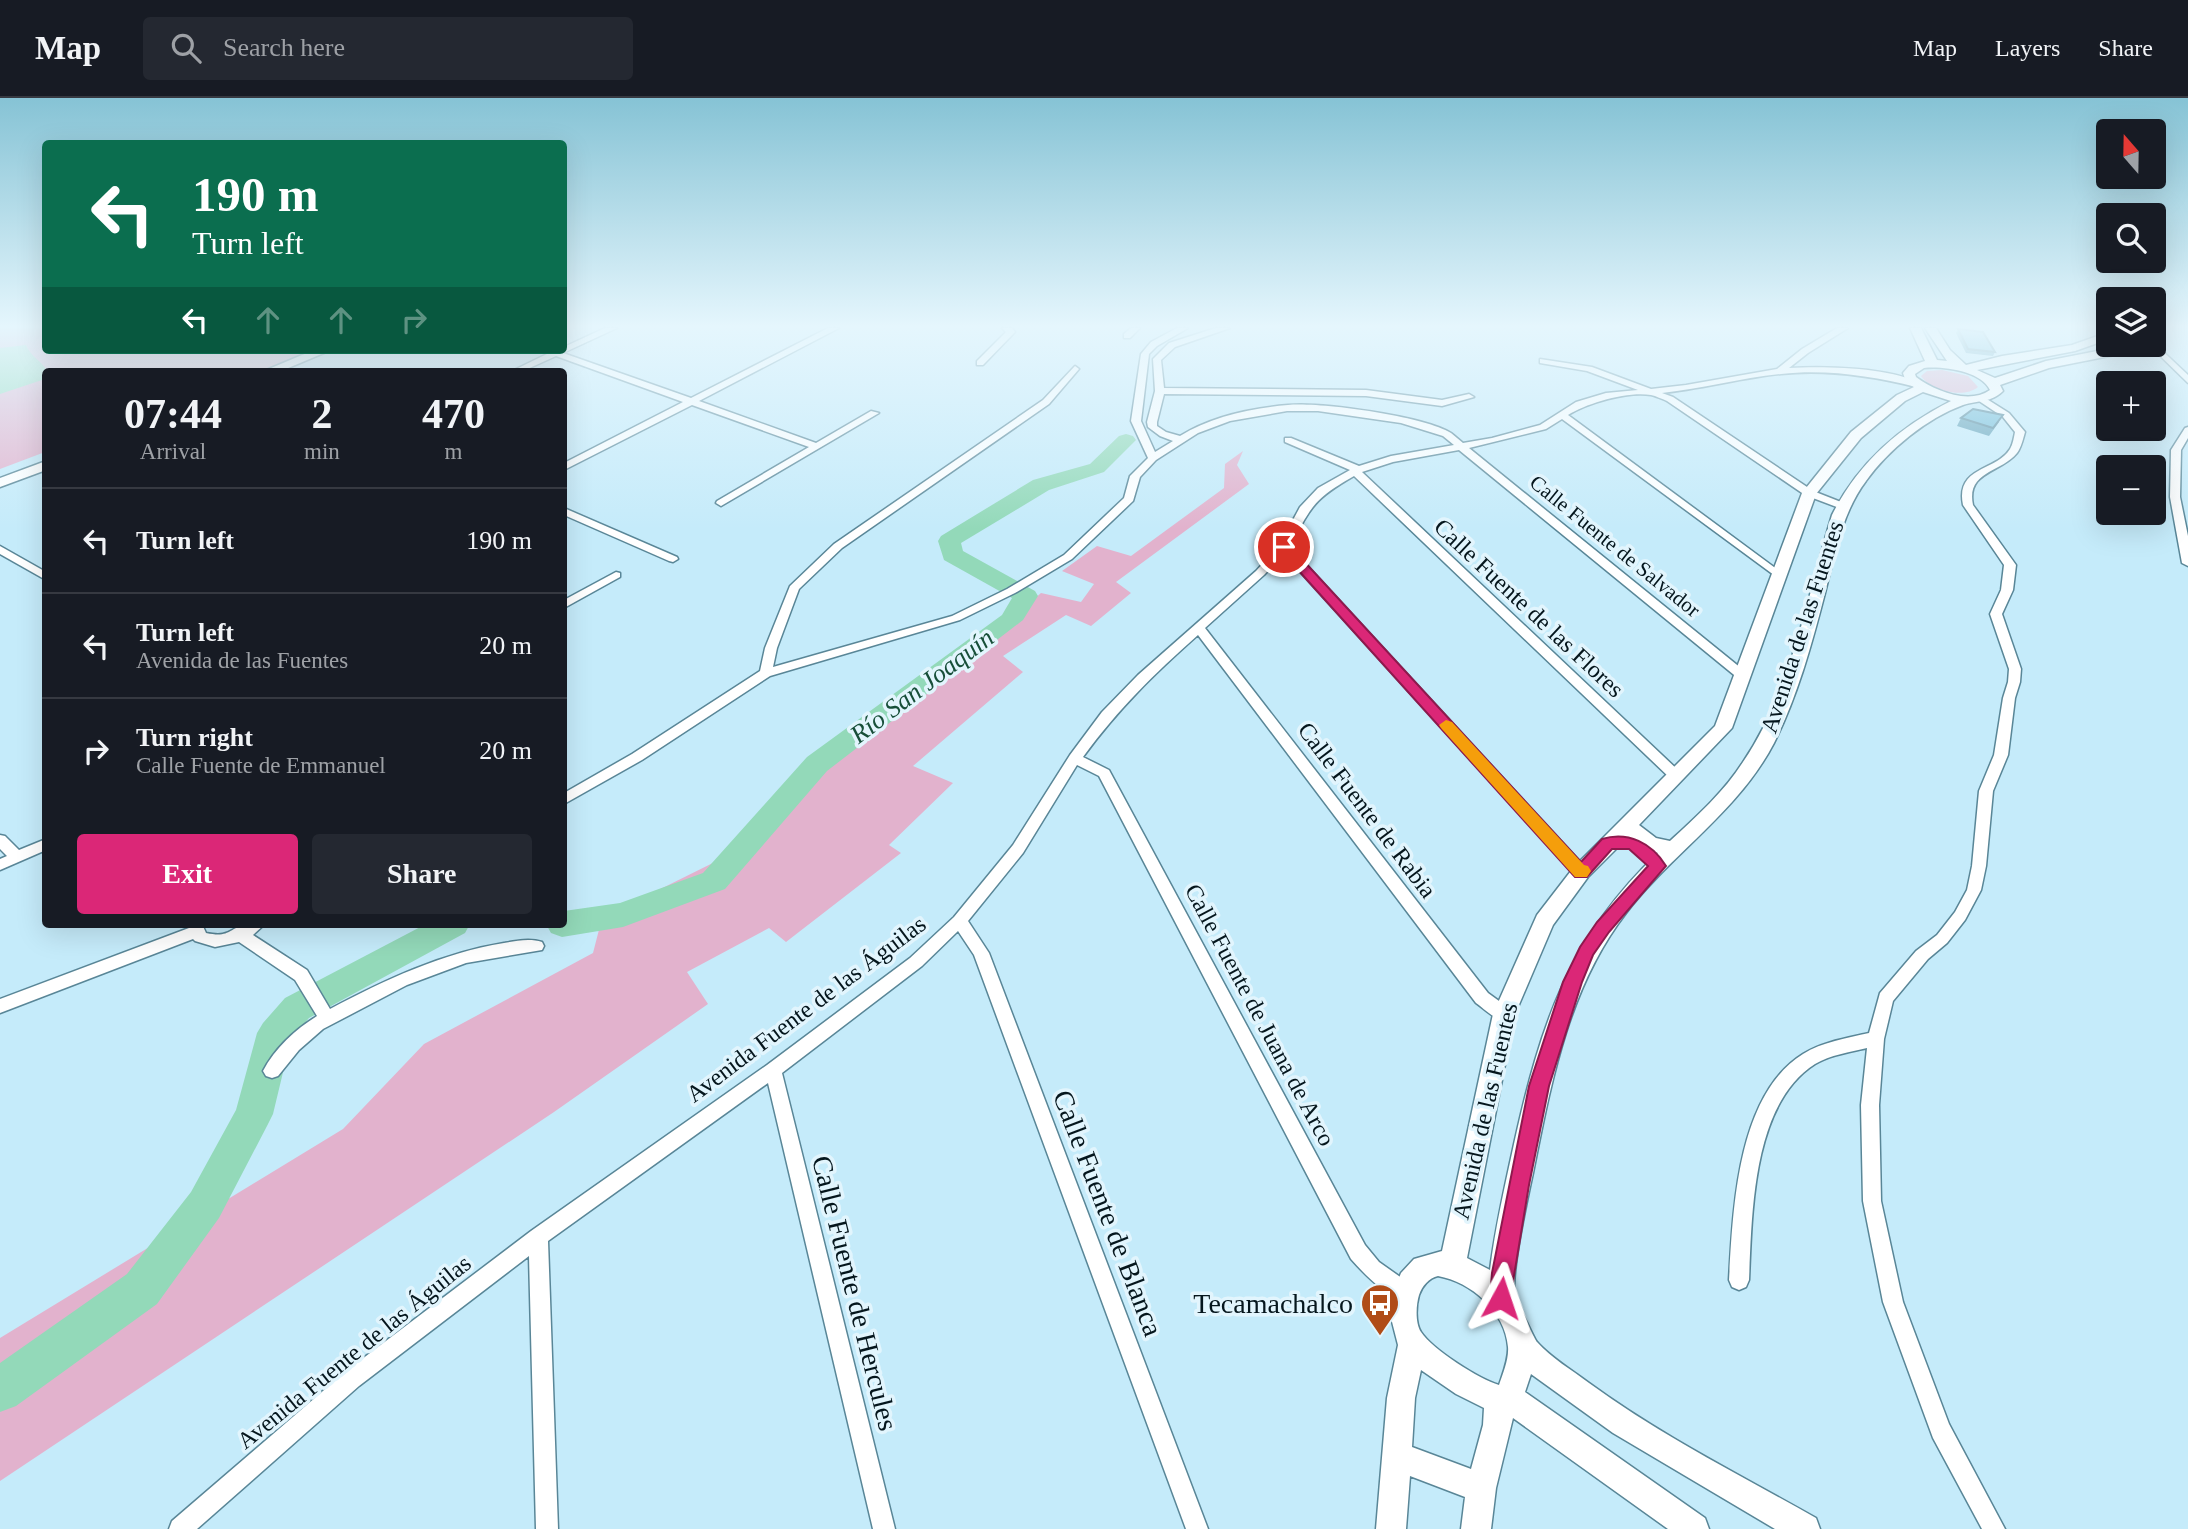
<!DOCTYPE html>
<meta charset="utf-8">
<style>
body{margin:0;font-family:Georgia,serif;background:#242831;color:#f1f3f6;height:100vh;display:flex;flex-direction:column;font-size:26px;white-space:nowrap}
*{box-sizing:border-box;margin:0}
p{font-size:23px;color:#9ea1a6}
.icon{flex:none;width:38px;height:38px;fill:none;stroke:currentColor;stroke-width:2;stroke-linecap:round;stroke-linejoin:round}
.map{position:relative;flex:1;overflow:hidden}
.drawer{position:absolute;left:42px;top:270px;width:525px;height:560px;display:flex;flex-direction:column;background:#171b24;border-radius:7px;box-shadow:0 7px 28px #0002}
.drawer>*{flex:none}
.top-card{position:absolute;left:42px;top:42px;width:525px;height:214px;border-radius:7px;box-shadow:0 7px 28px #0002;background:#0b6e4f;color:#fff;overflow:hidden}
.needle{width:46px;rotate:340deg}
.fabs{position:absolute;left:2096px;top:21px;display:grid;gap:14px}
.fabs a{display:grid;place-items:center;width:70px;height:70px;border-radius:7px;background:#171b24;box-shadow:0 7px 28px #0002;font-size:35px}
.pin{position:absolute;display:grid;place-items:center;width:60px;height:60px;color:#fff;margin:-30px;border:4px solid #fff;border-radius:50%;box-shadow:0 2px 7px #0007}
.me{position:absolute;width:77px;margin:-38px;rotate:5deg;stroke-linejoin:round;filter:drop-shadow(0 0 5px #0008)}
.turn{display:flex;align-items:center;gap:24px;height:147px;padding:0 35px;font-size:32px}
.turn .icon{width:91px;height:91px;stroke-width:2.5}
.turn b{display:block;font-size:49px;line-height:60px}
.lanes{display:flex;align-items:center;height:66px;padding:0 35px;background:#0003;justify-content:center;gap:35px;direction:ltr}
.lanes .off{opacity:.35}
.eta{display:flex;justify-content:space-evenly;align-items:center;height:119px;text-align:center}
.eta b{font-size:42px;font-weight:600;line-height:49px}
.cta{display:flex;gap:14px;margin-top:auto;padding:14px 35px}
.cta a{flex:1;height:80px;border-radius:7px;background:#db2777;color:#fff;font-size:28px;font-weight:600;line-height:80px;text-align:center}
.cta a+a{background:#242831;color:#f1f3f6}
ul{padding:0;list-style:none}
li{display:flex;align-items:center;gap:21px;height:105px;padding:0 35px;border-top:2px solid #363941}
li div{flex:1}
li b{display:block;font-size:26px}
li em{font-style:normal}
header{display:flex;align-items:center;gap:42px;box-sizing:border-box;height:98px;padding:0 35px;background:#171b24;border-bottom:2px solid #363941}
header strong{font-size:33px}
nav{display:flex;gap:38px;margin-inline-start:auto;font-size:24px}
.search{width:490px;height:63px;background:#242831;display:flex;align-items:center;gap:18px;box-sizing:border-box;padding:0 24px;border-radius:7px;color:#9ea1a6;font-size:26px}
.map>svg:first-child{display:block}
.green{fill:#e2b2cd}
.water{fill:#93d9b9}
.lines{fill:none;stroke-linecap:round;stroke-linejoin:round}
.river{fill:#93d9b9;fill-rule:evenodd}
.street-casing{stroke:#598697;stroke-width:3}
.secondary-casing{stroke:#598697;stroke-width:3}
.street{fill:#fff;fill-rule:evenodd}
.secondary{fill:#fff;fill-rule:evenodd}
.wall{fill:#5fa0b8}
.building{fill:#6ebad6;stroke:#4d8296;stroke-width:2}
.route{fill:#db2777;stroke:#8e194d;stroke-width:2}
.slow{fill:#f59e0b}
.labels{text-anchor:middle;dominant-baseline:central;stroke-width:7;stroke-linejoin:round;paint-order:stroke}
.far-street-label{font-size:21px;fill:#05161d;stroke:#e2f5fd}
.street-label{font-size:24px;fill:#05161d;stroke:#e2f5fd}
.water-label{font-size:26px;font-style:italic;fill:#174f39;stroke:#e2f5fd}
.near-street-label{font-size:28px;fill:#05161d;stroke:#e2f5fd}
.near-poi-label{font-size:28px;fill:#05161d;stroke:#e2f5fd;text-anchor:end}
</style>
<header>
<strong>Map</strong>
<div class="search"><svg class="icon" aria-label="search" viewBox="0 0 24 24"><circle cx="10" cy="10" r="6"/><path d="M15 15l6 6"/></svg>Search here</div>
<nav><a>Map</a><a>Layers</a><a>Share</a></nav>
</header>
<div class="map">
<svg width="2188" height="1431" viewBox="0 0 2188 1431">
<rect width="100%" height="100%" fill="#c5ebfa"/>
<g class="green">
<polygon points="0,230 45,230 46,252 318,252 262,273 46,273 45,354 0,371"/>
<path d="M1942 272 1968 278 1978 289C1964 301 1931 293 1921 278L1927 273Z"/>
<polygon points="1243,353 1237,367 1249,386 1116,484 1131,495 1091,528 1066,517 1003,558 1023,574 913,668 953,685 889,747 901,755 786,844 769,830 687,874 708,906 554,1014 0,1383 0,1240 343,1031 424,946 593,855 602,820 739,752 815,664 983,546 1041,495 1081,504 1094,486 1062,473 1097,448 1131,458 1224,390 1225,366"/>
</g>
<path class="water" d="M26 247C30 258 42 263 47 273L45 281 0 296V250Z"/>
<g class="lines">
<g class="river">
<polygon points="1126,336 1133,338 1136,342 1104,374 1049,392 961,445 963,453 1035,493 1038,498 1023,522 827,673 725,791 623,829 562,839 551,835 546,826 564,826 564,813 620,805 703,775 807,659 1002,517 1012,500 944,462 938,443 941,438 1033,382 1090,366 1119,338"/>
<polygon points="426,826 470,826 465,835 309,920 291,941 273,1016 267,1028 219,1120 157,1206 16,1308 0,1314 0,1265 127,1176 191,1094 236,1012 257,935 263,925 285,900"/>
</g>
<defs>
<g id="street">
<polygon points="605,230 617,230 563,255 691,300 828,230 839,230 699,303 816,345 871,313 879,315 721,408 716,405 717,403 809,349 692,307 564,372 564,365 683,304 556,258 523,273 512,273 549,255 543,252 564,252 564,249"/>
<polygon points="1002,230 1012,230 1015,234 983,267 977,267 977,263 1006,234"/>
<polygon points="1131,230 1140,230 1130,240 1124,240 1124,236"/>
<path d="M1177 230H1188L1157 248 1149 256 1141 323 1155 354 1173 343 1160 338 1148 329 1147 324 1155 293 1153 261 1169 245 1216 230H1230L1175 249 1161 262 1164 290 1366 292 1442 302 1469 296 1474 299 1442 308 1366 298 1164 296 1157 324V328L1166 334 1180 338C1210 319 1252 310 1288 307 1321 304 1423 318 1451 335 1455 338 1459 342 1463 345L1492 340 1540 327 1576 304 1606 295 1638 292 1587 273 1540 265V261L1592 269 1651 291 1686 287 1777 271 1802 251 1837 230H1848L1808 255 1789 270C1823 268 1892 269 1920 286L1916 289C1872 278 1827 271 1781 276 1741 280 1702 291 1662 295L1673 299 1813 393 1846 406V410L1842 411 1805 397 1667 303C1662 301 1656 298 1651 297 1628 293 1587 305 1568 317L1782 475 1784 477 1778 480 1562 321 1546 331 1469 350 1747 575 1749 578 1747 581H1739L1459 352 1393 364 1362 374 1680 674 1682 677 1675 682 1670 680 1354 378C1314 401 1311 408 1290 449L1586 770 1588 774 1586 778H1576L1284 456 1264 477 1205 530 1488 895 1510 911 1512 916 1510 921C1497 925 1486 912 1476 905L1198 537C1153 577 1119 610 1083 659L1109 672 1365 1147 1379 1164 1413 1188 1416 1195 1413 1202 1406 1205C1384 1196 1366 1178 1351 1161L1099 678 1077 667 1023 755 968 823 989 855 1208 1431H1186L974 857 958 833 922 868 782 975 895 1431H873L768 985 548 1143 558 1431H536L529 1158 359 1288 197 1431H169L172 1423 345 1274 531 1133 767 967 910 860 954 819 1013 747 1070 657 1102 614 1138 577 1256 473 1279 448 1300 409 1318 390 1350 372 1285 344V340H1291L1359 368 1391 358 1454 347 1443 338 1401 325 1318 313H1287L1230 323 1198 335 1156 362 1140 379 1133 403 1072 461 1015 495 960 522 770 578 642 662 564 706V695L632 656 760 573 765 550 790 488 834 446 1043 302 1075 268 1079 271 1049 306 842 450 799 491 777 550 773 569 952 518 1007 491 1064 457 1124 400 1130 378 1148 360 1131 323 1141 256 1151 244Z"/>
<polygon points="2154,245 2188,277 2188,285 2151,249 2150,247 2154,247"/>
<path d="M1982 298 2009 315 2025 334C2023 341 2021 350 2017 355 2001 375 1966 373 1973 407L2016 467 2013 492 2002 516 2021 571 2020 584 2015 600 2008 657 1993 693 1986 768 1981 792 1965 822 1947 845 1928 861 1893 903 1884 941 1879 1007 1881 1103 1903 1204 1949 1326 2005 1431H1982L1933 1340 1883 1204 1863 1103 1861 1007 1867 950C1850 954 1830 957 1815 966 1752 1006 1752 1116 1749 1182L1746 1189 1739 1192 1732 1189 1729 1182C1733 1112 1737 997 1803 956 1822 944 1847 940 1869 935L1880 895 1916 853 1937 837 1955 814 1967 792 1972 768 1979 693 1994 657 2003 600 2008 584 2009 571 1990 516 2001 492 2004 467 1963 407C1955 368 1997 373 2010 351 2013 346 2014 339 2015 334L2003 319 1979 303V299Z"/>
<polygon points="2188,329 2188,340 2181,352 2180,399 2188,438 2188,468 2182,465 2170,399 2171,352 2185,330"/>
<polygon points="564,410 677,459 678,461 673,464 669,463 564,417"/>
<polygon points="0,448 46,474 46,482 0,456"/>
<polygon points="616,474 620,475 620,479 564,510 564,502"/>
<polygon points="0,737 5,738 19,752 46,741 46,752 0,772 0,761 7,758 0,751"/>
<path d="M188 826H202L206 835C230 840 228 831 246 826 251 825 259 826 265 826L253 837 307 872 330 911C385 882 442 855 504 845 515 843 530 840 542 844L544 848 542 852 466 865 407 887 323 931 299 952 278 978 272 980 266 978 263 973C275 950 296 931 317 918L295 882 239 844 215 849 195 843 193 841 0 915V901L189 830Z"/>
</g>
<g id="secondary">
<path d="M1910 230H1921L1937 262 1947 263 1925 230H1936L1950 252 1966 267 2002 258 2072 247 2109 234V241L2075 253 1977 272 1995 280 2046 263 2128 247H2143L2130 254 2049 270 2000 287 2003 293C1991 305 1978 302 1963 307 1927 320 1888 352 1866 383 1841 416 1834 460 1824 499 1811 549 1797 599 1774 645 1738 714 1672 755 1626 815 1568 890 1551 985 1533 1075 1528 1098 1510 1180 1515 1199 1516 1202 1535 1242 1537 1244 1551 1260 1572 1272 1589 1285 1660 1337 1740 1377 1816 1420L1820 1431H1775L1613 1335 1531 1276 1525 1294 1705 1420 1709 1431H1668L1513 1320 1496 1390 1491 1431H1461L1465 1399 1410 1378 1406 1431H1376L1387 1300 1398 1247 1390 1216 1393 1195 1401 1175 1414 1161 1442 1153 1493 916 1537 817 1574 769 1715 628 1802 395 1851 334 1897 297 1914 289 1906 284 1903 275 1909 268 1925 263ZM1924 270C1943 268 1981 273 1990 292 1969 307 1935 293 1916 279L1915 276ZM1923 294 1951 303C1899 329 1858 365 1832 417 1807 499 1792 592 1743 664 1724 694 1696 719 1670 743L1656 740 1639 727 1732 630 1816 396 1861 340 1905 303ZM1628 739 1642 750 1658 755C1568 840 1540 929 1514 1046 1505 1088 1495 1130 1490 1172L1467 1160 1515 916 1553 827 1588 779ZM1438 1178C1471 1184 1505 1213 1508 1249 1509 1261 1503 1275 1499 1287 1479 1281 1433 1252 1421 1234 1415 1225 1416 1207 1419 1197 1422 1188 1429 1180 1438 1178ZM1421 1272 1456 1296 1484 1310 1483 1327 1471 1371 1412 1349 1415 1300Z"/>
<polygon points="314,252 331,252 281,273 264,273"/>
<polygon points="46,363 46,372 0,389 0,380"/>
</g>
</defs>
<use href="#street" class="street-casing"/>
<use href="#secondary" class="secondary-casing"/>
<use href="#street" class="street"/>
<use href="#secondary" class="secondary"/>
</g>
<g class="wall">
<polygon points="1958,231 1995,254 1993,258 1966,255 1956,235"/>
<polygon points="1961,320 1999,324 1989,338 1957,328"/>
</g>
<g class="building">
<polygon points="1958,231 1983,234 1995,254 1968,251"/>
<polygon points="1973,311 2003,317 1993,330 1961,320"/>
</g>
<linearGradient id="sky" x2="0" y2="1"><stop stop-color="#86c3d5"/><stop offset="0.53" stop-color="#e5f6fd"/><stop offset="1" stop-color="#e5f6fd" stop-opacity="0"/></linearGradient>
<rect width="2188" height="431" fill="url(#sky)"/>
<path class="route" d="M1284 446 1289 447 1581 764 1602 741C1628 733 1652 745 1666 768L1609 834 1593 857 1582 884 1549 988 1529 1087 1509 1208 1501 1212 1493 1208 1490 1200 1492 1175 1529 988 1563 884 1580 849 1597 824 1648 768 1629 751H1612L1587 779H1575L1280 452V447Z"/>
<polygon class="slow" points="1446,622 1452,624 1584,767 1588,768 1591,773 1587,779 1575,779 1441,630 1439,627"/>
<defs>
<symbol id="bus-pin" viewBox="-11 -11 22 30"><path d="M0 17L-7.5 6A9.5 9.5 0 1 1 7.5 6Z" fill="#b04c18" stroke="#e2f5fd"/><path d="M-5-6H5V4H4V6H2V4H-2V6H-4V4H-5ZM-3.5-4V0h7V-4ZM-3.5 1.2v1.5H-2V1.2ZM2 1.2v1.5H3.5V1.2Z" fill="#fff"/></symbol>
</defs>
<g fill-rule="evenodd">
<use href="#bus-pin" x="1358" y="1183" width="44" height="60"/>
</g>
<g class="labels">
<g class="far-street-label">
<text transform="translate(1615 448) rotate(39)">Calle Fuente de Salvador</text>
</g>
<g class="street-label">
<text transform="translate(1529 510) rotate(43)">Calle Fuente de las Flores</text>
<text transform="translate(1802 529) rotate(-72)">Avenida de las Fuentes</text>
<text transform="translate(1367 712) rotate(53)">Calle Fuente de Rabia</text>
<text transform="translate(806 911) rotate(-37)">Avenida Fuente de las Águilas</text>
<text transform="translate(1260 917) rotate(62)">Calle Fuente de Juana de Arco</text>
<text transform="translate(1485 1013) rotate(-77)">Avenida de las Fuentes</text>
<text transform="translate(354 1254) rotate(-39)">Avenida Fuente de las Águilas</text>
</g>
<g class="water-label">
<text transform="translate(922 588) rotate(-37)">Río San Joaquín</text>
</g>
<g class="near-street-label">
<text transform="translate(1108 1115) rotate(69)">Calle Fuente de Blanca</text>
<text transform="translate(855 1195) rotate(76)">Calle Fuente de Hercules</text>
</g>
<g class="near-poi-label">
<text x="1353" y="1205">Tecamachalco</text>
</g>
</g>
</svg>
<div class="fabs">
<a><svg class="needle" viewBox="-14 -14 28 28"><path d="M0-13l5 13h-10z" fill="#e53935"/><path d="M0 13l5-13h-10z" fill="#9ea1a6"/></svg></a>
<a><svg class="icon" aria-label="search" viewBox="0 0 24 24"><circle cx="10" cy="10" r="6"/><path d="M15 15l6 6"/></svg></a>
<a><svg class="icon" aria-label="layers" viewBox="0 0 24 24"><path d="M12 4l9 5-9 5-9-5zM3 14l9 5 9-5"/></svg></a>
<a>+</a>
<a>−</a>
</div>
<div class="pin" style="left:1284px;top:449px;background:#d93025"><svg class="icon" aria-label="arrive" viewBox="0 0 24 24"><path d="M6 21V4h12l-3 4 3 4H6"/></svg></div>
<svg class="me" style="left:1501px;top:1200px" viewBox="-20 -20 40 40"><path d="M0-17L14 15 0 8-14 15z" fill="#db2777" stroke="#fff" stroke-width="4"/></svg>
<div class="top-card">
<div class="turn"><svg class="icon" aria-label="left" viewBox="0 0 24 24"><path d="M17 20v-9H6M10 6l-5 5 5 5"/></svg><div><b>190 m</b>Turn left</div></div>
<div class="lanes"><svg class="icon" aria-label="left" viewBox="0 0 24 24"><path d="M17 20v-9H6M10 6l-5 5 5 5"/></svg><svg class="icon off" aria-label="ahead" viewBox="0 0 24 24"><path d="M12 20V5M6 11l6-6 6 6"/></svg><svg class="icon off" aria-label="ahead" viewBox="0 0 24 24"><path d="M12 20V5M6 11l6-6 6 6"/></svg><svg class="icon off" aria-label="right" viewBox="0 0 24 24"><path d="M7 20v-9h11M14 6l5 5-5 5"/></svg></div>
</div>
<section class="drawer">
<div class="eta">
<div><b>07:44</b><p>Arrival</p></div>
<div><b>2</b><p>min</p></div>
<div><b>470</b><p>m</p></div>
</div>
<ul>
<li><svg class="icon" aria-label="left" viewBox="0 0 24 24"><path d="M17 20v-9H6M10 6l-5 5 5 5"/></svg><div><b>Turn left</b></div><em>190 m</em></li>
<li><svg class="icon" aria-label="left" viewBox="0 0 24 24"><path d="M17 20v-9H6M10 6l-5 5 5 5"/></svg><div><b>Turn left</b><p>Avenida de las Fuentes</p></div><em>20 m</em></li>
<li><svg class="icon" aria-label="right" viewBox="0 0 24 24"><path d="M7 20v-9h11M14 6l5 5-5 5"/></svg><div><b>Turn right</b><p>Calle Fuente de Emmanuel</p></div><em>20 m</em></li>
</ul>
<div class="cta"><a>Exit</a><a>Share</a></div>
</section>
</div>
